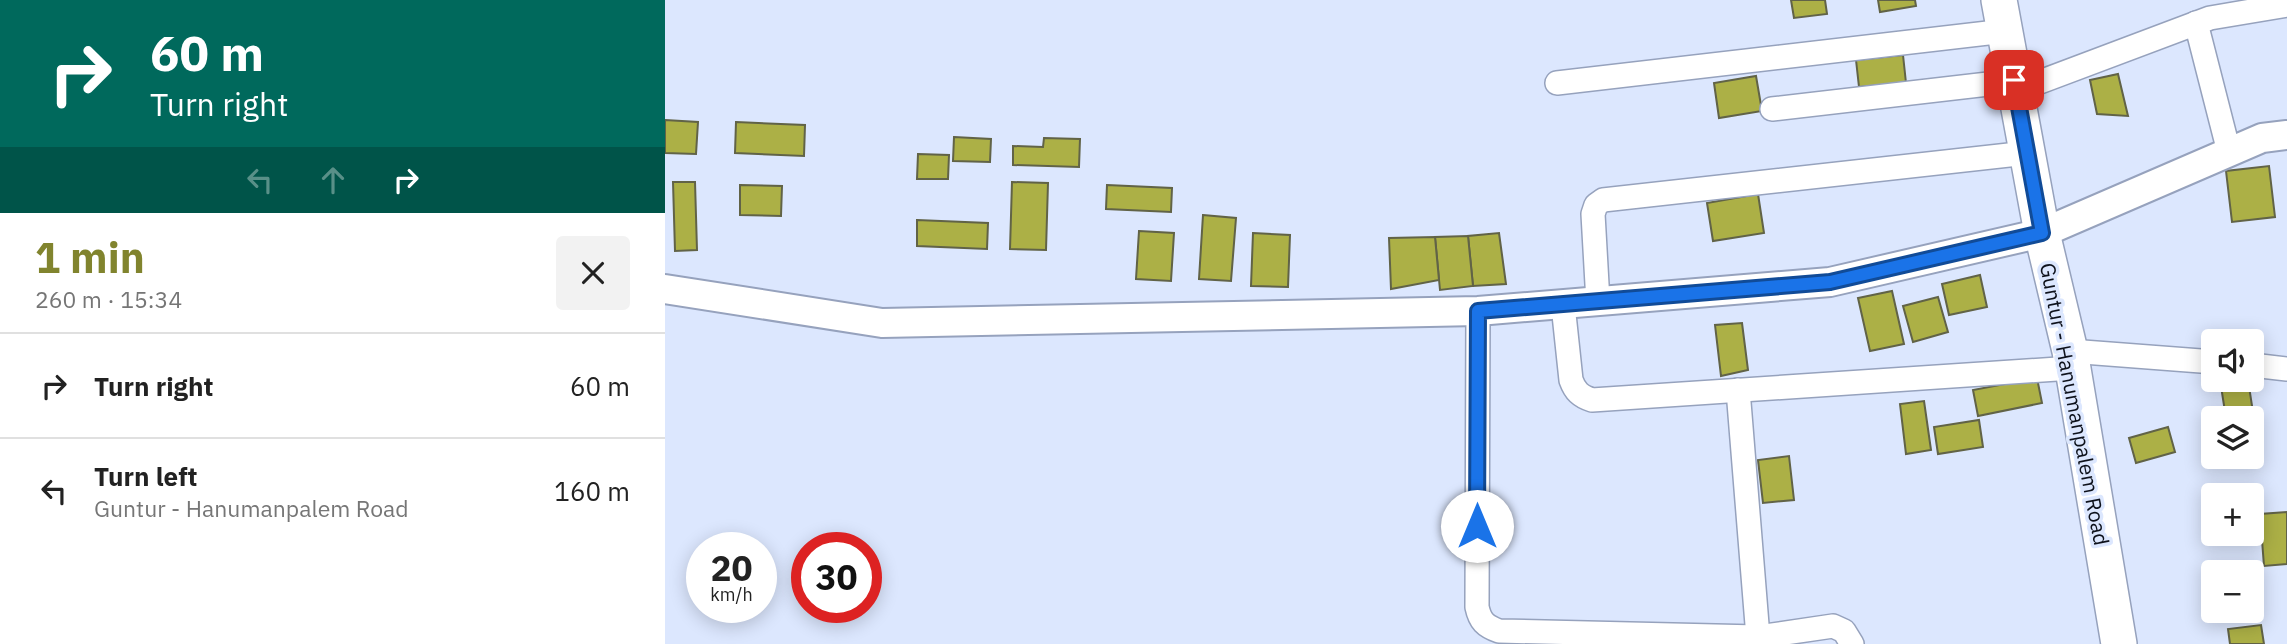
<!DOCTYPE html>
<meta charset="utf-8">
<style>
body{margin:0;font-family:"IBM Plex Sans",sans-serif;background:#f2f2f2;color:#222;height:100vh;display:flex;flex-direction:column;font-size:26px;white-space:nowrap}
*{box-sizing:border-box;margin:0}
p{font-size:23px;color:#767676}
.icon{flex:none;width:38px;height:38px;fill:none;stroke:currentColor;stroke-width:2;stroke-linecap:round;stroke-linejoin:round}
.map{position:relative;flex:1;overflow:hidden}
.side{display:flex;flex-direction:column;background:#fff;width:665px}
.side>*{flex:none}
.guide{background:#00695c;color:#fff;overflow:hidden}
.controls{position:absolute;left:1536px;top:329px;display:grid;gap:14px}
.controls a{display:grid;place-items:center;width:63px;height:63px;border-radius:7px;background:#fff;box-shadow:0 4px 18px #0003;font-size:35px}
.speed{position:absolute;left:21px;top:532px;display:flex;gap:14px;font-size:35px;font-weight:700;text-align:center}
.speed>*{display:grid;place-content:center;width:91px;height:91px;border-radius:50%;background:#fff;box-shadow:0 4px 18px #0003;line-height:1}
.speed small{font-size:18px;font-weight:400}
.speed .limit{border:10px solid #d22;background:#fff;color:#111}
.pin{position:absolute;display:grid;place-items:center;width:60px;height:60px;color:#fff;margin:-30px;border-radius:14px;box-shadow:0 4px 10px #0006}
.me{position:absolute;width:77px;margin:-38px;rotate:0deg;stroke-linejoin:round;filter:drop-shadow(0 0 5px #0008)}
.turn{display:flex;align-items:center;gap:24px;height:147px;padding:0 35px;font-size:32px}
.turn .icon{width:91px;height:91px;stroke-width:2.5}
.turn b{display:block;font-size:49px;line-height:60px}
.lanes{display:flex;align-items:center;height:66px;padding:0 35px;background:#0003;justify-content:center;gap:35px;direction:ltr}
.lanes .off{opacity:.35}
.round{display:grid;place-items:center;flex:none;width:74px;height:74px;border-radius:7px;background:#f2f2f2}
.overview{display:flex;align-items:center;justify-content:space-between;height:119px;padding:0 35px}
h1{font-size:42px;font-weight:700;line-height:52px;color:#81842e}
ul{padding:0;list-style:none}
li{display:flex;align-items:center;gap:21px;height:105px;padding:0 35px;border-top:2px solid #e0e0e0}
li div{flex:1}
li b{display:block;font-size:26px}
li em{font-style:normal}
main{display:flex;flex:1;min-height:0}
.map>svg:first-child{display:block}
.building{fill:#acb046;stroke:#616347;stroke-width:2}
.lines{fill:none;stroke-linecap:round;stroke-linejoin:round}
.minor-casing{stroke:#96a2bd;stroke-width:26}
.tertiary-casing{stroke:#96a2bd;stroke-width:32}
.primary-casing{stroke:#96a2bd;stroke-width:38}
.minor{stroke:#fff;stroke-width:23}
.tertiary{stroke:#fff;stroke-width:28}
.primary{stroke:#fff;stroke-width:35}
.route-casing{stroke:#114b97;stroke-width:18}
.route{stroke:#1a73e8;stroke-width:12}
.labels{text-anchor:middle;dominant-baseline:central;stroke-width:7;stroke-linejoin:round;paint-order:stroke}
.street-label{font-size:21px;fill:#0d111b;stroke:#dce7fe}
</style>
<main>
<section class="side">
<div class="guide">
<div class="turn"><svg class="icon" aria-label="right" viewBox="0 0 24 24"><path d="M7 20v-9h11M14 6l5 5-5 5"/></svg><div><b>60 m</b>Turn right</div></div>
<div class="lanes"><svg class="icon off" aria-label="left" viewBox="0 0 24 24"><path d="M17 20v-9H6M10 6l-5 5 5 5"/></svg><svg class="icon off" aria-label="ahead" viewBox="0 0 24 24"><path d="M12 20V5M6 11l6-6 6 6"/></svg><svg class="icon" aria-label="right" viewBox="0 0 24 24"><path d="M7 20v-9h11M14 6l5 5-5 5"/></svg></div>
</div>
<div class="overview"><div><h1>1 min</h1><p>260 m · 15:34</p></div><a class="round"><svg class="icon" aria-label="close" viewBox="0 0 24 24"><path d="M6 6l12 12M18 6L6 18"/></svg></a></div>
<ul>
<li><svg class="icon" aria-label="right" viewBox="0 0 24 24"><path d="M7 20v-9h11M14 6l5 5-5 5"/></svg><div><b>Turn right</b></div><em>60 m</em></li>
<li><svg class="icon" aria-label="left" viewBox="0 0 24 24"><path d="M17 20v-9H6M10 6l-5 5 5 5"/></svg><div><b>Turn left</b><p>Guntur - Hanumanpalem Road</p></div><em>160 m</em></li>
</ul>
</section>
<div class="map">
<svg width="1622" height="644" viewBox="0 0 1622 644">
<rect width="100%" height="100%" fill="#dce7fe"/>
<g class="building">
<polygon points="1126,0 1160,0 1162,14 1129,18"/>
<polygon points="1213,0 1250,0 1251,6 1215,12"/>
<polygon points="1238,55 1241,83 1194,87 1191,60"/>
<polygon points="1453,74 1463,116 1432,114 1425,80"/>
<polygon points="1091,76 1097,111 1054,118 1049,83"/>
<polygon points="0,120 33,122 31,154 0,153"/>
<polygon points="71,122 140,125 139,156 70,153"/>
<polygon points="289,137 326,139 325,162 288,161"/>
<polygon points="379,138 415,139 414,167 348,165 348,146 378,147"/>
<polygon points="253,154 284,155 283,179 252,179"/>
<polygon points="1604,166 1610,217 1567,222 1561,171"/>
<polygon points="8,182 30,182 32,250 10,251"/>
<polygon points="347,182 383,183 381,250 345,249"/>
<polygon points="75,185 117,186 116,216 75,215"/>
<polygon points="442,185 507,188 506,212 441,209"/>
<polygon points="1093,194 1099,233 1048,241 1042,203"/>
<polygon points="538,215 571,218 566,281 534,279"/>
<polygon points="252,220 323,223 322,249 252,246"/>
<polygon points="474,231 509,233 506,281 471,279"/>
<polygon points="588,233 625,235 623,287 586,286"/>
<polygon points="834,233 841,284 808,286 803,236"/>
<polygon points="803,236 808,286 775,290 770,237"/>
<polygon points="770,237 774,280 726,289 724,238"/>
<polygon points="1315,275 1322,307 1284,315 1277,284"/>
<polygon points="1227,291 1239,344 1205,351 1193,298"/>
<polygon points="1273,297 1283,332 1248,342 1238,306"/>
<polygon points="1077,323 1083,370 1056,376 1050,325"/>
<polygon points="1372,378 1377,403 1313,416 1308,390"/>
<polygon points="1555,380 1583,380 1590,425 1587,425 1587,418 1561,418"/>
<polygon points="1259,401 1266,450 1241,454 1235,404"/>
<polygon points="1314,420 1318,447 1273,454 1269,427"/>
<polygon points="1503,427 1510,452 1471,463 1464,438"/>
<polygon points="1124,456 1129,500 1098,503 1093,460"/>
<polygon points="1622,512 1622,564 1599,566 1595,514"/>
<polygon points="1596,625 1599,644 1565,644 1563,629"/>
</g>
<g class="lines">
<defs>
<g id="minor">
<polyline points="1531,23 1564,152"/>
<polyline points="892,83 1340,31"/>
<polyline points="1351,91 1545,18 1622,5"/>
<polyline points="1107,109 1349,81"/>
<polyline points="933,302 928,214 931,205 938,200 1362,153"/>
<path d="M898 305 906 380C910 391 915 396 927 400L1407 368"/>
<path d="M813 311 812 607C815 621 820 626 834 631L1093 637 1168 626 1179 631 1187 644"/>
<polyline points="1405,351 1549,362"/>
<polyline points="1587,365 1622,369"/>
<polyline points="1073,390 1093,637"/>
</g>
<polyline id="tertiary" points="0,289 217,323 813,311 1165,282 1377,233 1597,138 1622,135"/>
<polyline id="primary" points="1334,0 1377,233 1405,351 1454,644"/>
</defs>
<use href="#minor" class="minor-casing"/>
<use href="#tertiary" class="tertiary-casing"/>
<use href="#primary" class="primary-casing"/>
<use href="#minor" class="minor"/>
<use href="#tertiary" class="tertiary"/>
<use href="#primary" class="primary"/>
</g>
<g class="lines">
<defs>
<polyline id="route" points="812,526 813,311 1165,282 1377,233 1349,80"/>
</defs>
<use href="#route" class="route-casing"/>
<use href="#route" class="route"/>
</g>
<g class="labels">
<g class="street-label">
<text transform="translate(1410 404) rotate(79)">Guntur - Hanumanpalem Road</text>
</g>
</g>
</svg>
<div class="controls">
<a><svg class="icon" aria-label="sound" viewBox="0 0 24 24"><path d="M4 9h4l5-4v14l-5-4H4zM17 9q2 3 0 6"/></svg></a>
<a><svg class="icon" aria-label="layers" viewBox="0 0 24 24"><path d="M12 4l9 5-9 5-9-5zM3 14l9 5 9-5"/></svg></a>
<a>+</a>
<a>−</a>
</div>
<div class="speed"><div>20<small>km/h</small></div><div class="limit">30</div></div>
<div class="pin" style="left:1349px;top:80px;background:#d93025"><svg class="icon" aria-label="arrive" viewBox="0 0 24 24"><path d="M6 21V4h12l-3 4 3 4H6"/></svg></div>
<svg class="me" style="left:812px;top:526px" viewBox="-20 -20 40 40"><circle r="19" fill="#fff"/><path d="M0-13L10 11 0 6-10 11z" fill="#1a73e8"/></svg>
</div>
</main>
